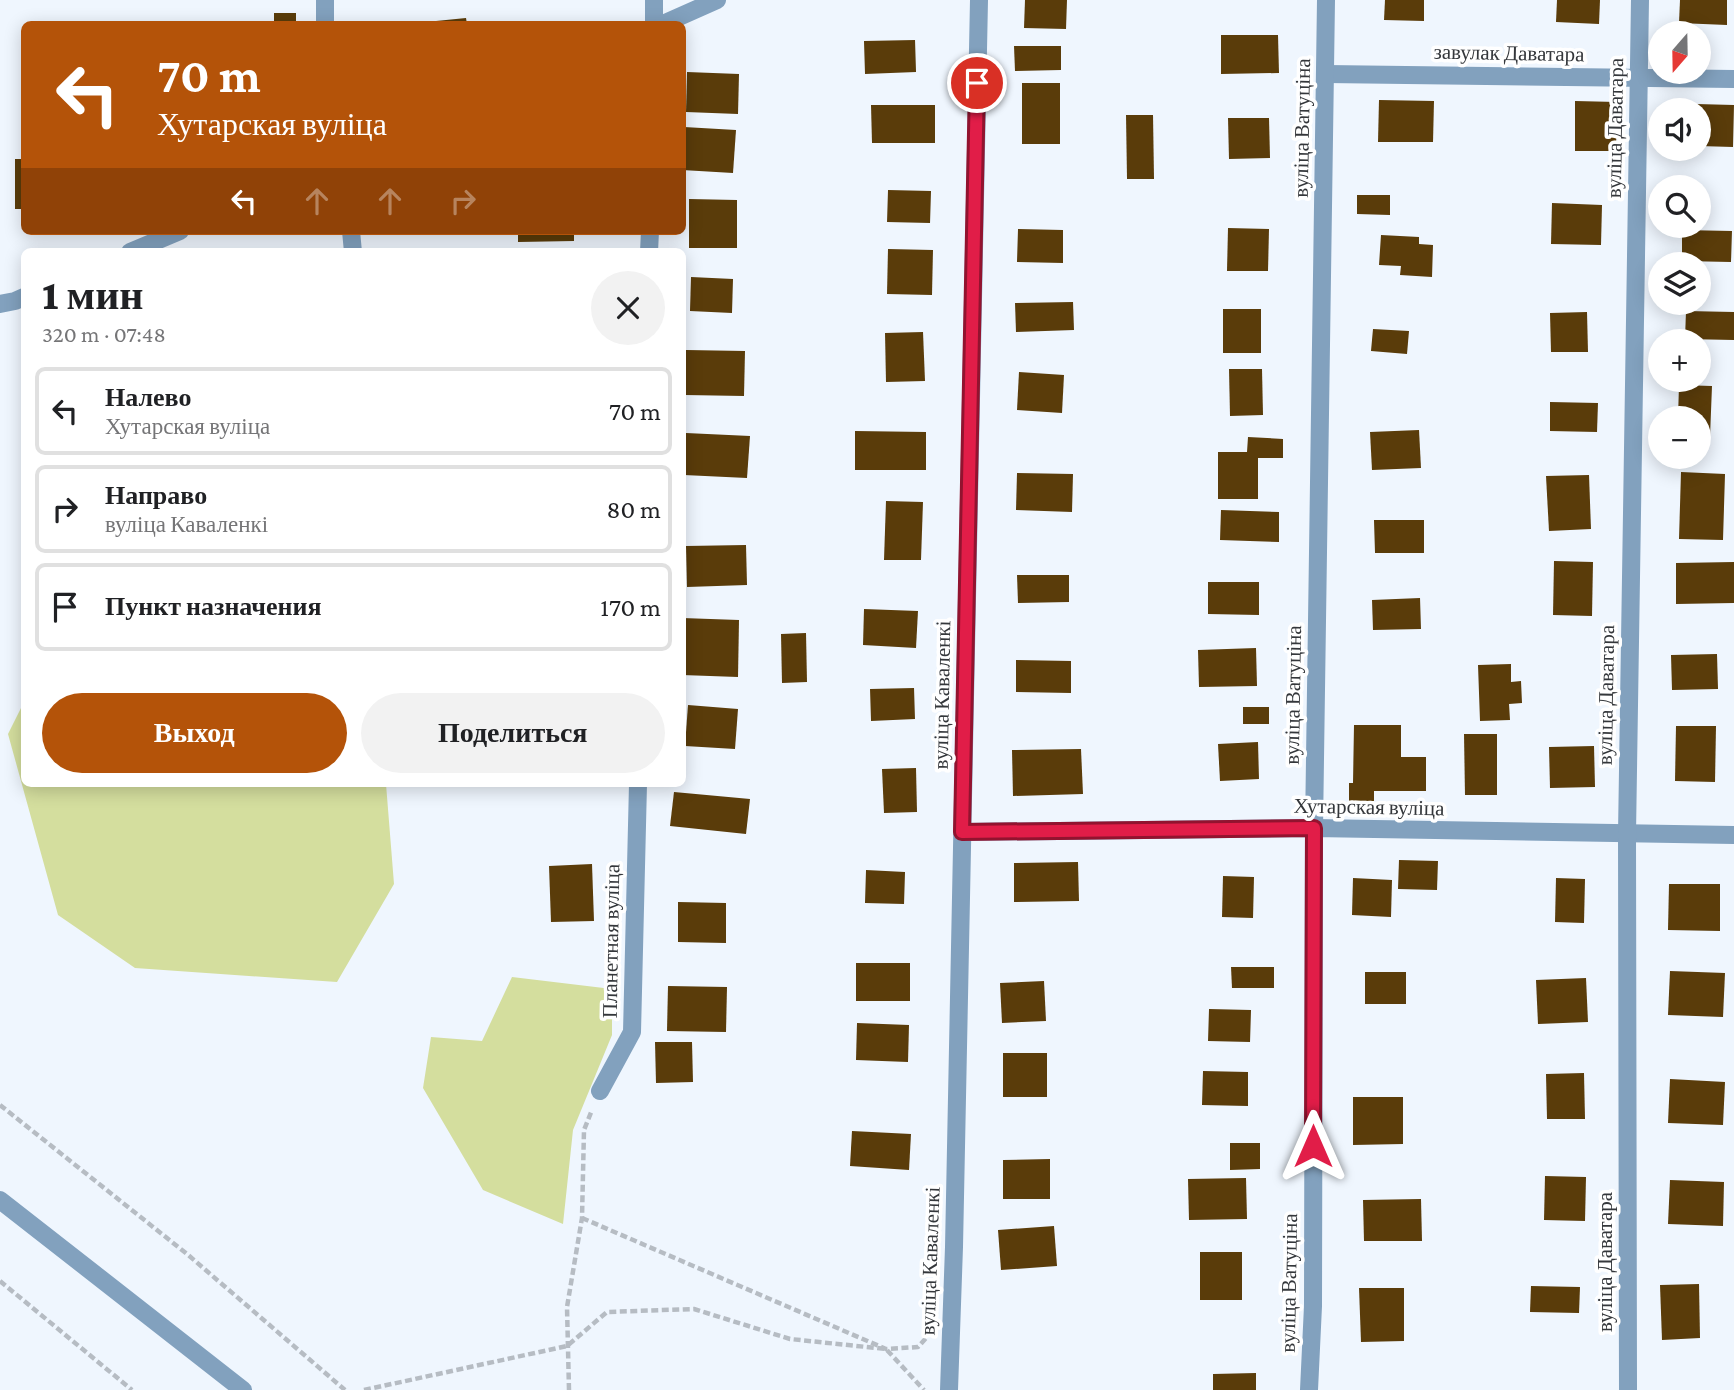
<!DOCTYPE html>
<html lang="ru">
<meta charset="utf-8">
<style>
body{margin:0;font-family:"Crimson Pro",serif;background:#f2f2f2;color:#202124;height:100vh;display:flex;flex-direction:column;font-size:26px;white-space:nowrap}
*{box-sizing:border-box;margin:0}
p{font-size:23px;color:#757577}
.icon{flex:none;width:38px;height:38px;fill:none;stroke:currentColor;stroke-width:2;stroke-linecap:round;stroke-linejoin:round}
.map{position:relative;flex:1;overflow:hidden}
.drawer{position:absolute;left:21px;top:248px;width:665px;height:539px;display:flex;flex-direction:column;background:#fff;border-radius:10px;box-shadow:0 4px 18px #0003}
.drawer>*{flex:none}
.hud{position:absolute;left:21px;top:21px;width:665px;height:214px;border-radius:10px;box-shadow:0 4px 18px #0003;background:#b45309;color:#fff;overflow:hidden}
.needle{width:46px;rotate:200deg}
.fabs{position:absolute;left:1648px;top:21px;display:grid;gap:14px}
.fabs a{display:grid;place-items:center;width:63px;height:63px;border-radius:50%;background:#fff;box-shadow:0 4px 18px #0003;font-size:35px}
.pin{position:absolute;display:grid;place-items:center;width:60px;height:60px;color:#fff;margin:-30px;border:4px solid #fff;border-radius:50%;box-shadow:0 2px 7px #0007}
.me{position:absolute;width:77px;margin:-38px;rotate:0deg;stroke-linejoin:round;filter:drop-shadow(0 0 5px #0008)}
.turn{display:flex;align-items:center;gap:24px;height:147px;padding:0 21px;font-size:32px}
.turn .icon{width:91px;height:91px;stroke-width:2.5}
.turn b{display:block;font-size:49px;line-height:60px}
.lanes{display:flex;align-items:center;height:66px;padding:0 21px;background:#0003;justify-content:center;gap:35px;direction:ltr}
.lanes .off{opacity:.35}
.round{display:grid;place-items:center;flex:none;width:74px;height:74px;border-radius:37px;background:#f2f2f2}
.headline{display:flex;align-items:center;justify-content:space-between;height:119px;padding:0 21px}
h1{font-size:42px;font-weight:800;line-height:52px}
.cta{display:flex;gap:14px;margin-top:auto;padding:14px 21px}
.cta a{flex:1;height:80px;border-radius:42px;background:#b45309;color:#fff;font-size:28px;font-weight:800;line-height:80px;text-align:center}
.cta a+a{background:#f2f2f2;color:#202124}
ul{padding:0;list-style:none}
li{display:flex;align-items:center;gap:21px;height:88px;margin:0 14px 10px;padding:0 7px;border:4px solid #e0e0e0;border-radius:10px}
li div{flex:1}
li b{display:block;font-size:26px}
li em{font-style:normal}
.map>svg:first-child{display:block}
.green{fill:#d4de9e}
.building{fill:#5a3c0a}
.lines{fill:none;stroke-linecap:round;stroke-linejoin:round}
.path{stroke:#b6bcc3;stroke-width:4.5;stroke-dasharray:7 3.5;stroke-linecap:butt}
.street{stroke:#82a1be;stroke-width:18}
.route-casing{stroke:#92132f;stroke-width:18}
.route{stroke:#e11d48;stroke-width:12}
.labels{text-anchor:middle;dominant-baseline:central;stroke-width:7;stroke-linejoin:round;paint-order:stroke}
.street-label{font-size:21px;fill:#34373b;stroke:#fff}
</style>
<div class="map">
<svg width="1734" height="1390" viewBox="0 0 1734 1390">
<rect width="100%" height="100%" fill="#eff6fe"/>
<g class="green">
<polygon points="24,702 24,784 386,784 394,884 337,982 135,968 58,915 8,734"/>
<polygon points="512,977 612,989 612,1035 573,1130 563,1224 483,1190 423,1088 431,1037 482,1041"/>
</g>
<g class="building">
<polygon points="1025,0 1067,0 1066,29 1024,28"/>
<polygon points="1385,0 1424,0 1424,21 1384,20"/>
<polygon points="1557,0 1600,0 1599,24 1556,22"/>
<polygon points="1680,0 1727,0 1727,25 1679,23"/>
<rect x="274" y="13" width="22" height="11"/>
<polygon points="466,18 467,24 436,24 436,21"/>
<polygon points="1221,35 1278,35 1279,73 1221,74"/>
<polygon points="915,40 916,72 865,74 864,41"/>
<polygon points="1014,46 1061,46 1061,70 1015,71"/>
<polygon points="687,72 739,74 738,114 686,112"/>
<rect x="1022" y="83" width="38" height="61"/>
<polygon points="1379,100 1434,101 1433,142 1378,142"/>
<polygon points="1575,101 1617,102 1616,151 1575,151"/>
<polygon points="1696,104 1734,105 1733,147 1699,146 1699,110 1695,110"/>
<polygon points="871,105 935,105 935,143 872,143"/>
<polygon points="1126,115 1153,115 1154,179 1127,179"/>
<polygon points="1228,118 1269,118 1270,158 1229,159"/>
<polygon points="684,127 736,130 733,173 682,170"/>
<rect x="15" y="159" width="9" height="50"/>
<polygon points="888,190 931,191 930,223 887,222"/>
<polygon points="1357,195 1390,195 1390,215 1357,214"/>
<polygon points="689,199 737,200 737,248 689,248"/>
<polygon points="1552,203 1602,205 1601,245 1551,244"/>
<polygon points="1228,228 1269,229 1268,271 1227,271"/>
<polygon points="1018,229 1063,230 1063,263 1017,262"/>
<polygon points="1682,230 1732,231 1731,262 1682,261"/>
<polygon points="518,231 574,231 574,241 518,242"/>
<polygon points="1381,235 1419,237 1419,244 1433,245 1432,277 1400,275 1401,266 1379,265"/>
<polygon points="888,249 933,250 932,295 887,294"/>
<polygon points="691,277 733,279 732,313 690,311"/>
<polygon points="1073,302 1074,330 1016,332 1015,303"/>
<rect x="1223" y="309" width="38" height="44"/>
<polygon points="1686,311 1734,312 1734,340 1685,339"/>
<polygon points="1587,312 1588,352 1551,352 1550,313"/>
<polygon points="1373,329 1409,331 1407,354 1371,351"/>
<polygon points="923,332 925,381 886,382 885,333"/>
<polygon points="686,350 745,351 744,396 685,395"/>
<polygon points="1229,369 1262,369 1263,415 1230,416"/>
<polygon points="1019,372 1064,375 1062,413 1017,410"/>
<polygon points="1679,385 1712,386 1710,437 1699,437 1699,418 1678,418"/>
<polygon points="1550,402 1598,403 1597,432 1550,431"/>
<polygon points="1419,430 1421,468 1372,470 1370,432"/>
<polygon points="855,431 926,432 926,470 855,470"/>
<polygon points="686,433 750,436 747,478 684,475"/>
<polygon points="1248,437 1283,439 1283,458 1258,458 1258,499 1218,499 1218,452 1247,452"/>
<polygon points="1681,472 1725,474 1723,540 1679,539"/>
<polygon points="1017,473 1073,474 1072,512 1016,510"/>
<polygon points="1589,475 1591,529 1549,531 1546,476"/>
<polygon points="886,501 923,502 921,560 884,560"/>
<polygon points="1221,510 1279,512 1279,542 1220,540"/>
<polygon points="1374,520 1424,520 1424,553 1375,553"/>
<polygon points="746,545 747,585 687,587 686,546"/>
<polygon points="1554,561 1593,562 1592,616 1553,615"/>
<polygon points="1734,562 1734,603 1676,604 1676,563"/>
<polygon points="1017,575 1069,575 1069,602 1018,603"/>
<polygon points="1208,582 1259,582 1259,615 1208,614"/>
<polygon points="1420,598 1421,629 1373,630 1372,600"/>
<polygon points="864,609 918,611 916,648 863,645"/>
<polygon points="682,618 739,620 738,677 682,675"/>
<polygon points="806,633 807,682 782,683 781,634"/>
<polygon points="1256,648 1257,686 1199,687 1198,650"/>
<polygon points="1717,654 1718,689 1672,690 1671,655"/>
<polygon points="1016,660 1071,661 1071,693 1016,692"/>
<polygon points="1511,664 1511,682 1521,681 1522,703 1509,704 1510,720 1480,721 1478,665"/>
<polygon points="914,688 915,719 871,721 870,689"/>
<polygon points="688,705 738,709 735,749 685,746"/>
<rect x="1243" y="707" width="26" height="17"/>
<polygon points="1354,725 1401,725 1401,757 1426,757 1426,791 1374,791 1374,801 1349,801 1349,783 1353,783"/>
<polygon points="1676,726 1716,726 1715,782 1675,781"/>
<polygon points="1464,734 1497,734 1497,795 1465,795"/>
<polygon points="1258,742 1259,779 1220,781 1218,744"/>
<polygon points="1594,746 1595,787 1550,788 1549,747"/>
<polygon points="1081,749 1083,794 1013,796 1012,750"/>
<polygon points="916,768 917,812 884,813 882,769"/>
<polygon points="674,792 750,799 746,834 670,826"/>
<polygon points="1399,860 1438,861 1437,890 1398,889"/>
<polygon points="1078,862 1079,901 1014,902 1014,863"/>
<polygon points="592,864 594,921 551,922 549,866"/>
<polygon points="866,870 905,872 904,904 865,903"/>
<polygon points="1223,876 1254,877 1253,918 1222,917"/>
<polygon points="1353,878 1392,880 1391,917 1352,915"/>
<polygon points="1556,878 1585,879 1584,923 1555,922"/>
<polygon points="1669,884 1720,884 1720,931 1668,930"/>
<polygon points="678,902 726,903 726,943 678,942"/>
<rect x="856" y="963" width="54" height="38"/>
<polygon points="1231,967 1274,967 1274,988 1232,988"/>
<polygon points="1670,971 1725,973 1723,1017 1668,1015"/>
<rect x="1365" y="972" width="41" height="32"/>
<polygon points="1586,978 1588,1022 1538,1024 1536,980"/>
<polygon points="1044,981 1046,1021 1002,1023 1000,983"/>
<polygon points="668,986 727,987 726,1032 667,1031"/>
<polygon points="1209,1009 1251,1010 1250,1042 1208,1041"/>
<polygon points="857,1023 909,1025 908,1062 856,1060"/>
<polygon points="655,1042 692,1042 693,1082 656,1083"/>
<rect x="1003" y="1053" width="44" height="44"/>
<polygon points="1203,1071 1248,1072 1248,1106 1202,1105"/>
<polygon points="1584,1073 1585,1119 1547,1119 1546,1074"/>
<polygon points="1670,1079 1725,1082 1723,1125 1668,1123"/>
<polygon points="1353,1097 1403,1097 1403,1144 1353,1145"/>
<polygon points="852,1131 911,1134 909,1170 850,1166"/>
<polygon points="1230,1143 1260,1143 1260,1169 1230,1170"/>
<polygon points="1050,1159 1050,1199 1003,1199 1003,1160"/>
<polygon points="1545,1176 1586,1177 1585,1221 1544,1220"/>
<polygon points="1246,1178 1247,1219 1189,1220 1188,1179"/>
<polygon points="1670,1180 1724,1182 1723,1226 1668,1224"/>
<polygon points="1421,1199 1422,1241 1364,1241 1363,1200"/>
<polygon points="1054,1226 1057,1266 1001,1270 998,1230"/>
<rect x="1200" y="1252" width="42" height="48"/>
<polygon points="1699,1284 1700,1338 1662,1340 1660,1285"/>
<polygon points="1531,1286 1580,1287 1579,1313 1530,1312"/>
<polygon points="1359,1288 1404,1288 1404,1341 1361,1342"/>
<polygon points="1256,1373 1256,1390 1213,1390 1213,1374"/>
</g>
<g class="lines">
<g class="path">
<polyline points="0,1105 187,1254 345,1390"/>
<polyline points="582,1218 886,1349 918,1347 927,1337"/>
<polyline points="0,1281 132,1390"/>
<polyline points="364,1390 567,1346 607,1312 694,1309 790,1339 886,1349 924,1390"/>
<polyline points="569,1390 567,1307 582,1218 584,1130 592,1110"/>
</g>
<g class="street">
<polyline points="325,24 325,0"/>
<polyline points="654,24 654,0"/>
<polyline points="663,24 717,0"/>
<polyline points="1326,74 1734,79"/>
<polyline points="351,231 353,252"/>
<polyline points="130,252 180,231"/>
<polyline points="649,252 650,231"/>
<polyline points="0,304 15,301 24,297"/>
<polyline points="962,832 1314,828 1734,835"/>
<polyline points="600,1091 632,1032 638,784"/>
<polyline points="0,1200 243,1390"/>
<polyline points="949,1390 954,1247 979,0"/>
<polyline points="1309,1390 1313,1306 1314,828 1326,0"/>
<polyline points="1628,1390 1627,834 1640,0"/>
</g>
</g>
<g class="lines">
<defs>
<polyline id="route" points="977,83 962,832 1314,828 1313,1146"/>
</defs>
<use href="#route" class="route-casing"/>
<use href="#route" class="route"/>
</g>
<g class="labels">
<g class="street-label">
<text transform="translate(1509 53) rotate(1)">завулак Даватара</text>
<text transform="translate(1302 128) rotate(-89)">вуліца Ватуціна</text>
<text transform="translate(1615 128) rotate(-89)">вуліца Даватара</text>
<text transform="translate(942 695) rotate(-89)">вуліца Каваленкі</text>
<text transform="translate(1293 695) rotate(-89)">вуліца Ватуціна</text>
<text transform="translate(1606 695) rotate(-89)">вуліца Даватара</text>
<text transform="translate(1369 807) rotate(1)">Хутарская вуліца</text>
<text transform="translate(611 941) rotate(-89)">Планетная вуліца</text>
<text transform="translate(930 1261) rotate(-88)">вуліца Каваленкі</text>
<text transform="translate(1605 1262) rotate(-90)">вуліца Даватара</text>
<text transform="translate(1289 1283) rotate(-89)">вуліца Ватуціна</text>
</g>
</g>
</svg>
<div class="fabs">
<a><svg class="needle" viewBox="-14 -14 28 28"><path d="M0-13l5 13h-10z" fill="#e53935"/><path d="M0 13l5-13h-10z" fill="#757577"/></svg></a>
<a><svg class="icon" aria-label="sound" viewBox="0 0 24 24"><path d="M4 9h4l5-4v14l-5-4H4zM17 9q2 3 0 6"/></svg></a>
<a><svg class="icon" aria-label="search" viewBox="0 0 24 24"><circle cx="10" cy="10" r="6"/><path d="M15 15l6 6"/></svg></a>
<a><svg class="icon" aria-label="layers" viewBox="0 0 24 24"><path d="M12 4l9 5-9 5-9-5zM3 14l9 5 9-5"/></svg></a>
<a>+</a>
<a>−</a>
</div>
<div class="pin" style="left:977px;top:83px;background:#d93025"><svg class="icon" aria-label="arrive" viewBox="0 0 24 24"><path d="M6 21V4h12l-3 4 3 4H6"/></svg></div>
<svg class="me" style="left:1313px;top:1146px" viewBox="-20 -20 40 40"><path d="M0-17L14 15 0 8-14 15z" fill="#e11d48" stroke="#fff" stroke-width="4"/></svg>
<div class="hud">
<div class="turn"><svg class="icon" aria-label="left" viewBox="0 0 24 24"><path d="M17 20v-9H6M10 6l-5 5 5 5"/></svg><div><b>70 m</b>Хутарская вуліца</div></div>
<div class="lanes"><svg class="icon" aria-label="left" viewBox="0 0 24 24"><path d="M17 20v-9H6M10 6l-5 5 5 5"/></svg><svg class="icon off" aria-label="ahead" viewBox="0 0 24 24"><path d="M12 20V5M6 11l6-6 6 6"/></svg><svg class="icon off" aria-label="ahead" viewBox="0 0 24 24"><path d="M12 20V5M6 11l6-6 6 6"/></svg><svg class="icon off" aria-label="right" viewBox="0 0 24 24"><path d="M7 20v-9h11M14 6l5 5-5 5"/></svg></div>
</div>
<section class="drawer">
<div class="headline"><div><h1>1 мин</h1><p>320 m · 07:48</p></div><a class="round"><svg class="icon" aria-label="close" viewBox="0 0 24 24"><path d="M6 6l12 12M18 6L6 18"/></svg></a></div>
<ul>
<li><svg class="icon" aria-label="left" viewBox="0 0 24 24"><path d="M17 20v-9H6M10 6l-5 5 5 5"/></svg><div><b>Налево</b><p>Хутарская вуліца</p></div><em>70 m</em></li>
<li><svg class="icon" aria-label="right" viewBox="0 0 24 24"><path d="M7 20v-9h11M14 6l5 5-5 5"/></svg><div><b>Направо</b><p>вуліца Каваленкі</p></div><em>80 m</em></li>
<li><svg class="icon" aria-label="arrive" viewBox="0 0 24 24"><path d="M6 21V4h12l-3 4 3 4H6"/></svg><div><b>Пункт назначения</b></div><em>170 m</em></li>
</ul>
<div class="cta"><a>Выход</a><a>Поделиться</a></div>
</section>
</div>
